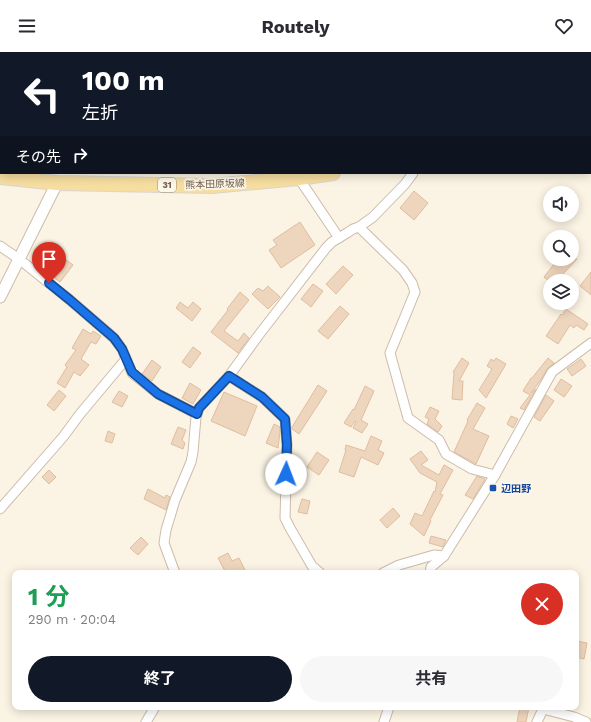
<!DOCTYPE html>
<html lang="ja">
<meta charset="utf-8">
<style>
body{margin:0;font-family:"Work Sans","Noto Sans JP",sans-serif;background:#f7f7f7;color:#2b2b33;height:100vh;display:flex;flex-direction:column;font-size:15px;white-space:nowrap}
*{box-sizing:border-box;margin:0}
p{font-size:13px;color:#7c7c81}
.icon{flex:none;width:22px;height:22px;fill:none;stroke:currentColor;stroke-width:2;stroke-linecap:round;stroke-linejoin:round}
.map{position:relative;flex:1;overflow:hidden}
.panel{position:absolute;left:12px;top:518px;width:567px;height:140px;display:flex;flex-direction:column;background:#fff;border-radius:8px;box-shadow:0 2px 10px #0003}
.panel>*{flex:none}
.top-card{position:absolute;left:0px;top:0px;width:591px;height:122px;box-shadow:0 2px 10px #0003;background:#111827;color:#fff;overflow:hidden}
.controls{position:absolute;left:543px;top:134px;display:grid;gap:8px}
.controls a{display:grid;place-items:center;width:36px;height:36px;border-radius:50%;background:#fff;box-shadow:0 2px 10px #0003;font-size:20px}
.pin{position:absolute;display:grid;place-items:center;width:34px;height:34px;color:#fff;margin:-41px -17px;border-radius:50% 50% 50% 0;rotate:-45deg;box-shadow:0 0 4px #0007}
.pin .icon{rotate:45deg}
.me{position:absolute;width:44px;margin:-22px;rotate:2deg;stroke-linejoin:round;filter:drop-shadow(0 0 3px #0008)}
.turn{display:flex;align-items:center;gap:14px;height:84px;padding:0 16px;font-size:18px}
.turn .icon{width:52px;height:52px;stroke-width:2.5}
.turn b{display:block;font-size:28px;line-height:34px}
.then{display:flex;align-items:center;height:38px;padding:0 16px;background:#0003;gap:8px;font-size:15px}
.round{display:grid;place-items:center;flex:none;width:42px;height:42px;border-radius:21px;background:#f7f7f7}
.head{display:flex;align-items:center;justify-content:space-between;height:68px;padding:0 16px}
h1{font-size:24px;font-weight:700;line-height:30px;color:#1e9e55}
.primary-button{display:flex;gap:8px;margin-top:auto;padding:8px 16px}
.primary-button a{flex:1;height:46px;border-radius:24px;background:#111827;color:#fff;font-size:16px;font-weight:700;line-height:46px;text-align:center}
.primary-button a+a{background:#f7f7f7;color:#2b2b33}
header{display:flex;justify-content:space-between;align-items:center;height:52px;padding:0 16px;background:#fff;font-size:18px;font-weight:700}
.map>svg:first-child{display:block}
.building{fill:#eed5bd;stroke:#e0bd9e}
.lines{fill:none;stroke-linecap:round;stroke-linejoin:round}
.minor-casing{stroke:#cbbcab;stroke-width:11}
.tertiary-casing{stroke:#cbbcab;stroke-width:13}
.primary-casing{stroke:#dad5d0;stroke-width:16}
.minor{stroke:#fff;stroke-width:9}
.tertiary{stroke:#fff;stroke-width:11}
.primary{stroke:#f6dda0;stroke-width:14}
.route-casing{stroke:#114b97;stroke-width:10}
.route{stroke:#1a73e8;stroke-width:7}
.transit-dot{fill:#1a4fb4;stroke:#fef8ea;stroke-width:1.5}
.labels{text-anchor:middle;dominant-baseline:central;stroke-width:3.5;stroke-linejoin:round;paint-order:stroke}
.shield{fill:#fef8ea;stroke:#9b8b7b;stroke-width:1}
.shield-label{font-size:9px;font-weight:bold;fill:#715c4b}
.street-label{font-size:10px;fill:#715c4b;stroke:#fef8ea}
.transit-label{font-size:10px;font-weight:bold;fill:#164399;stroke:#fef8ea;text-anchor:start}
</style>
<header><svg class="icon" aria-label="menu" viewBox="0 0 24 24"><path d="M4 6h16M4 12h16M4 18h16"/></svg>Routely<svg class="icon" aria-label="heart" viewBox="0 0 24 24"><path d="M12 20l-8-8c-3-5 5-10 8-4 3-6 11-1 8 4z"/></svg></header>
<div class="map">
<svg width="591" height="670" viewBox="0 0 591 670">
<rect width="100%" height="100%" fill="#fbf4e4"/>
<g class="building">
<polygon points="414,139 428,151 414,168 400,156"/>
<polygon points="300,170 315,193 281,216 269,198 277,193 273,188"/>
<polygon points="61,204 73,213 60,230 48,221"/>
<polygon points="558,207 577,207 562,223 569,229 549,229 544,225"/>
<polygon points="343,214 353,223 336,242 326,232"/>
<polygon points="591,220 591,243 580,234"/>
<polygon points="313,232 323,239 311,255 301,247"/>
<polygon points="268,234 280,245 268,257 252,242 258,236 263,239"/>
<polygon points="240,240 249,248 224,279 238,289 244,281 249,286 238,301 211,280 228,258 227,257"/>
<polygon points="180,250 188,256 193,250 201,257 192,269 176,256"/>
<polygon points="340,254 349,262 328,287 318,279"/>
<polygon points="566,257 588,272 584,278 576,273 574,276 570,273 558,292 546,284 561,262 562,263"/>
<polygon points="83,277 91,282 93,279 101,284 96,292 91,290 81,307 89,313 80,324 74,320 65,336 57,331 67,315 65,313 76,298 72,296"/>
<polygon points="193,295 201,301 190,316 182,310"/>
<polygon points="462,306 469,311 459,329 463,329 462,348 452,347 454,321 453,320"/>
<polygon points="496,306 506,312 486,346 479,338 492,317 487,314 491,307 494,309"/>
<polygon points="548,306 554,311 547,317 542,326 531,341 536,337 524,358 520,356 530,343 523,339 531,326 532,326"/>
<polygon points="581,307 586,314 572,324 567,317"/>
<polygon points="152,308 161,315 152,329 142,322"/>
<polygon points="561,327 572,334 564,345 554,338"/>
<polygon points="190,331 201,338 193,352 182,346"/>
<polygon points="318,333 327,339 299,382 292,377 292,375"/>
<polygon points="365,334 374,339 361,368 368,372 362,381 353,376 356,370 355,369 351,375 344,371 353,357 354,358"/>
<polygon points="59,338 66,344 54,359 47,353"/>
<polygon points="119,339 128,344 122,355 112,350"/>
<polygon points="224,340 257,354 245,384 211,369"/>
<polygon points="546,343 554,349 540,369 534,365"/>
<polygon points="477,351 485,356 473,377 489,384 476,412 454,400 468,369 467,368"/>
<polygon points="430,355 439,359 435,367 442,374 438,380 427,372 429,367 425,365"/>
<polygon points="511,364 518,367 513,376 507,372"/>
<polygon points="274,372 280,375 280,380 278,396 266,391"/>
<polygon points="178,375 186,378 182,388 185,391 183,397 171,392"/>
<polygon points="108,379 115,382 112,391 105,389"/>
<polygon points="371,384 382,389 378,398 384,401 378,413 361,405 354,425 339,420 346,398 345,398 346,393 365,399"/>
<polygon points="421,399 428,408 421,413 439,423 444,413 453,418 440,442 443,443 430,468 431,469 424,484 410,472 415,461 422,464 434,439 435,440 437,430 420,421 410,407"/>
<polygon points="317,400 329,408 319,423 307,415"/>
<polygon points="49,418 56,425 49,432 42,425"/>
<polygon points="477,424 485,427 473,447 465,443"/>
<polygon points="148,437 165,446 166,443 170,445 166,458 144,447"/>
<polygon points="302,447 310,449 307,462 298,460"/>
<polygon points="393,456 400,464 387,476 380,468"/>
<polygon points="431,484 446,488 443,495 429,491"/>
<polygon points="141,485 148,492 138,503 130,496"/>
<polygon points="228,501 232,509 239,506 245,518 238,521 226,521 218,506"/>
<polygon points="576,589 587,591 584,607 576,605 578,596 576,596"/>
<polygon points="520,655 529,655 526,670 517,670"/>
</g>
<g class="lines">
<defs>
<g id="minor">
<polyline points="205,0 206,1"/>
<polyline points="587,0 587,1"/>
<polyline points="97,1 97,0"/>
<polyline points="590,45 591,56"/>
<polyline points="296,122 339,186"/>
<polyline points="359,175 403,218 412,231 415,240 390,301 408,366 439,388 446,402 472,417 495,423"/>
<polyline points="0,194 19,207 70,248 114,286 122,297 132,321 158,342 197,362"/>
<polyline points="229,324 262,345 285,367 287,393 285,466 290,476 312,514 320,521"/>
<polyline points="0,457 63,385 80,362 126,307"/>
<polyline points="175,521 164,491 166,478 175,448 191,410 193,400 196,365 199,356 229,324 258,284 326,196 332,190 347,181 353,177 359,175 373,165 405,132 413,121"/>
<polyline points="383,521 399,513 434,503 444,504"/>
<polyline points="430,521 431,515 444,504 495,423 552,320 591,291"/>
<polyline points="146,670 155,655"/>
<polyline points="384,670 389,655"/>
<polyline points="537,670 543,657 574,665 586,670"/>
</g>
<polyline id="tertiary" points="0,245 57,131"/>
<g id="primary">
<polyline points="531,1 532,0"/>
<polyline points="0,125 57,131 212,134 299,126 333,121"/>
</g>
</defs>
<use href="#minor" class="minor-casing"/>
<use href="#tertiary" class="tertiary-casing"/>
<use href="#primary" class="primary-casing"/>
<use href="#minor" class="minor"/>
<use href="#tertiary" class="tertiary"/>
<use href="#primary" class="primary"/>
</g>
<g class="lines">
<defs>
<polyline id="route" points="49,231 70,248 114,286 122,297 132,320 158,342 197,362 199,356 229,324 262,345 285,367 287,393 286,422"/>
</defs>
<use href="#route" class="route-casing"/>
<use href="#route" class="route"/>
</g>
<rect class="transit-dot" x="489" y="432" width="8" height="8" rx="2"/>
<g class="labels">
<rect class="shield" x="158" y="126" width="18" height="14" rx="3"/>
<g class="shield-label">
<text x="167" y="133">31</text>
</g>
<g class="street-label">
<text transform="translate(215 132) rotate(-2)">熊本田原坂線</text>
</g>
<g class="transit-label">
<text x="501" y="436">辺田野</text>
</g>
</g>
</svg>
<div class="controls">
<a><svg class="icon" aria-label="sound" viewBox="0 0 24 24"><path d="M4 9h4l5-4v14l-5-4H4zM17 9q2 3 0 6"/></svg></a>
<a><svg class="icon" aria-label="search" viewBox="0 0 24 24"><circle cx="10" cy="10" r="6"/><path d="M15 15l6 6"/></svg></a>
<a><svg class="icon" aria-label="layers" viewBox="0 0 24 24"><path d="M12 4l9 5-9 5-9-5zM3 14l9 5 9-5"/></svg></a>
</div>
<div class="pin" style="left:49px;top:231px;background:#d93025"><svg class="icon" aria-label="arrive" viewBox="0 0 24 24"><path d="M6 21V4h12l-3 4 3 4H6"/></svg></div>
<svg class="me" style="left:286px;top:422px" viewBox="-20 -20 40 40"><circle r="19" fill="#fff"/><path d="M0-13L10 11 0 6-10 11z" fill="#1a73e8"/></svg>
<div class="top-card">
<div class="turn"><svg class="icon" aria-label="left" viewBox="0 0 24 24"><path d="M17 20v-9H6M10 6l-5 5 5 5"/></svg><div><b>100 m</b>左折</div></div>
<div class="then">その先<svg class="icon" aria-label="right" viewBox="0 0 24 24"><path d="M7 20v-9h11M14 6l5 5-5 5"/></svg></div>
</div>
<section class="panel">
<div class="head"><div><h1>1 分</h1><p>290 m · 20:04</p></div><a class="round" style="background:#d93025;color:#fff"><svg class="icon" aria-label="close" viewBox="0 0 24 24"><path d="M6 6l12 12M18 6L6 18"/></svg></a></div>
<div class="primary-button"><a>終了</a><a>共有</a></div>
</section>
</div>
